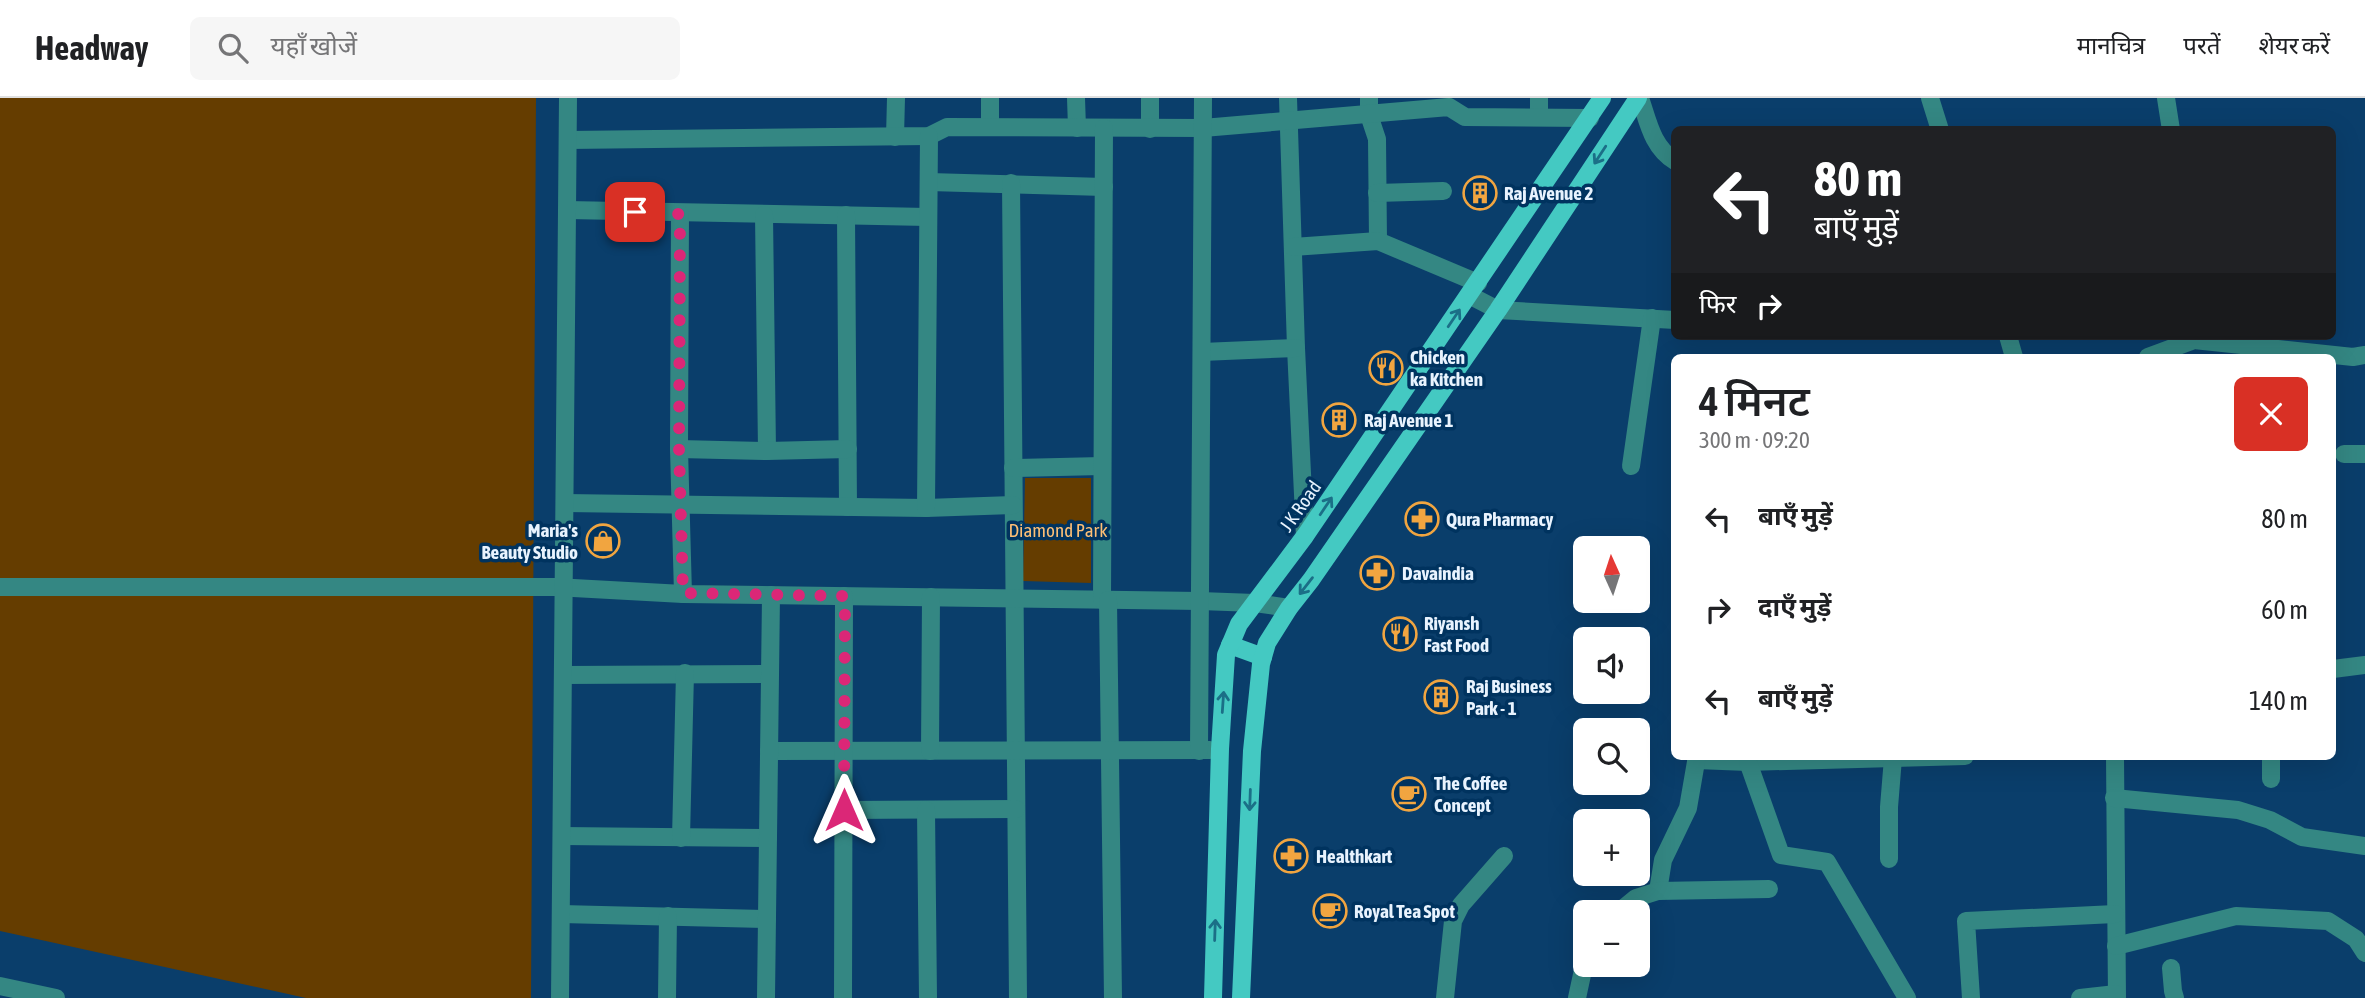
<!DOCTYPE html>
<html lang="hi">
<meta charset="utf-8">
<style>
body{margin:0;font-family:"Asap Condensed","Noto Sans Devanagari",sans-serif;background:#f6f6f6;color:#202124;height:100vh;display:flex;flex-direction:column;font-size:26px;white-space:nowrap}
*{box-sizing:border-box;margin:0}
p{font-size:23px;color:#757577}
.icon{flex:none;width:38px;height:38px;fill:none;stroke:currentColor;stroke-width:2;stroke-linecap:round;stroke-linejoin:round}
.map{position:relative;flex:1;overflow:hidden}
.side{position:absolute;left:1671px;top:256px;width:665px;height:406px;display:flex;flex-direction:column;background:#fff;border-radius:10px;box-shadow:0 7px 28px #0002}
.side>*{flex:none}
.guide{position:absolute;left:1671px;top:28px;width:665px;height:214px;border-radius:10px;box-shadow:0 7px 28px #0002;background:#202124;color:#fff;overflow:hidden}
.needle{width:46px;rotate:357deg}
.buttons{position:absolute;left:1573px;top:438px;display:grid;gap:14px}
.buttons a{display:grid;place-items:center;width:77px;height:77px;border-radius:10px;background:#fff;box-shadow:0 7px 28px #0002;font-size:35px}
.pin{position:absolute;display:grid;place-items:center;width:60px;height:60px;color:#fff;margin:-30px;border-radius:14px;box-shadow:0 4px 10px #0006}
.me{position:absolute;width:77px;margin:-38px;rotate:0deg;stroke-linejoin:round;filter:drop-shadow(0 0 5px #0008)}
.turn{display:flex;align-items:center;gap:24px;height:147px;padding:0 28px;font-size:32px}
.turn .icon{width:91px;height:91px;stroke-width:2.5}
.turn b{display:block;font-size:49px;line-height:60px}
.then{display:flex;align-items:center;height:66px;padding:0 28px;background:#0003;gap:14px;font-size:26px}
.round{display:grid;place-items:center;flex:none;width:74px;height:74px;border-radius:10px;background:#f6f6f6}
.head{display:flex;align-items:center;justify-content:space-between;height:119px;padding:0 28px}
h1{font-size:42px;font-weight:600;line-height:52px}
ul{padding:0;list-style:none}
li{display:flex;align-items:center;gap:21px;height:91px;padding:0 28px}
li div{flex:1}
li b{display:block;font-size:26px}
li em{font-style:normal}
header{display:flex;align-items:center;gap:42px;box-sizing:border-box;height:98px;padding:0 35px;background:#fff;border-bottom:2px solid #e0e0e0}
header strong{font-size:33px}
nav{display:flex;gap:38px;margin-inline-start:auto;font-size:24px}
.search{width:490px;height:63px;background:#f6f6f6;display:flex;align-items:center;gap:18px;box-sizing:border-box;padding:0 24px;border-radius:10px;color:#757577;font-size:26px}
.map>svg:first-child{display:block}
.green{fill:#653d00}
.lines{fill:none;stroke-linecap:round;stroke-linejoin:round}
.minor{stroke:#348783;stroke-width:18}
.major{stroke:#44c9c2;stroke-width:18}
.oneway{stroke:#1b6f87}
.route{stroke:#db2777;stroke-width:12;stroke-dasharray:0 21.6}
.labels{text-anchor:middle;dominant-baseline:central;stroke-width:7;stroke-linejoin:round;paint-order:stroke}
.poi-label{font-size:19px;font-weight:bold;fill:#e8f3fe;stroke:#00335f;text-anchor:start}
.street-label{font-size:19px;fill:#e8f3fe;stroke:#00335f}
.park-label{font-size:19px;fill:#fdbf75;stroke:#00335f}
</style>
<header>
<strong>Headway</strong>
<div class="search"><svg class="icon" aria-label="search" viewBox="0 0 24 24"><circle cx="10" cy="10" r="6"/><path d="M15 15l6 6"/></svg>यहाँ खोजें</div>
<nav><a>मानचित्र</a><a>परतें</a><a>शेयर करें</a></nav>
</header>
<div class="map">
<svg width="2365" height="900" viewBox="0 0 2365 900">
<rect width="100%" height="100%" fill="#0a3e6b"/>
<g class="green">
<polygon points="0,0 536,0 531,900 306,900 0,833"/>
<polygon points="1025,380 1091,380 1091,485 1023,483"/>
</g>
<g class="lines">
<g class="minor">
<polyline points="990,0 990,29"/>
<polyline points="1076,0 1077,30"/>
<polyline points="1150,0 1150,31"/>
<polyline points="1288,0 1296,250 1305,438"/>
<polyline points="1369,0 1369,17 1377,41 1378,143"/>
<polyline points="1539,0 1539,19"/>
<path d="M1640 0C1648 23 1652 49 1675 63"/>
<polyline points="1930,0 1940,32"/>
<polyline points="2166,0 2171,32"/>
<polyline points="895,39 896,0"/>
<polyline points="568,42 929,38 947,29 1203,30 1449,9 1465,19 1590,20"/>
<polyline points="929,84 1104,89"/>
<polyline points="1011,85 1018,900"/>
<polyline points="1377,95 1443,93"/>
<polyline points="567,112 928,119"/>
<polyline points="680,116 679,351 683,496"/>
<polyline points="764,117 767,353"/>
<polyline points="846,117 848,409"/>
<polyline points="1293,149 1378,143 1478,185"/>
<polyline points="1469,197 1498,212 1675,222"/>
<polyline points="2008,238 2014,259"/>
<polyline points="1202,254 1296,250"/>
<polyline points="2148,259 2194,242 2353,259 2365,257"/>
<polyline points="679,351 767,353 848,351"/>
<polyline points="2344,356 2365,356"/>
<polyline points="1631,368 1652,220"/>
<polyline points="1013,370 1102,368"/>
<polyline points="565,405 926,410 1013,407"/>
<polyline points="926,410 929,38"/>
<polyline points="0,489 555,489 683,496 1200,503 1255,505 1289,510"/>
<polyline points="1102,502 1104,30"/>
<polyline points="1108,502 1113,900"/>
<polyline points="2333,571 2365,567"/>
<polyline points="563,577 770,576"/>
<polyline points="769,653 1210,652"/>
<polyline points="930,653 931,499"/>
<polyline points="1199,653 1203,0"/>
<polyline points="2115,658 2117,900"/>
<polyline points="1696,662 1748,664 1965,658"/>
<polyline points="1748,664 1781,757 1827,764 1907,900"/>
<polyline points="2271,681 2271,658"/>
<polyline points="2114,700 2238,712 2270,722 2302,739 2365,748"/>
<polyline points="844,712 1016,711"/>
<polyline points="926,712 928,900"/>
<polyline points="562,738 768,740"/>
<polyline points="681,740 685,575"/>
<polyline points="1889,761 1889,709 1893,660"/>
<polyline points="1658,793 1663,762 1688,710 1697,658"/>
<polyline points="1619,814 1636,800 1658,793 1769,791"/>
<polyline points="561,816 767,821"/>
<polyline points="2116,848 2236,818 2328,823 2356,841 2365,855"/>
<polyline points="2171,870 2173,893 2175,900"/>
<polyline points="0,888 56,900"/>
<polyline points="560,900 568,0"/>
<polyline points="667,900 668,818"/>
<polyline points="766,900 771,497"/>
<polyline points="843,900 844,498"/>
<polyline points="1445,900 1453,823 1461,807 1504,758"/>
<polyline points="1577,900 1586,858"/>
<polyline points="1971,900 1966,823 2115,816"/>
<polyline points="2080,900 2116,896"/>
</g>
<g class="major">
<polyline points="1230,547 1263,559"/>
<polyline points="1213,900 1220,651 1226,557 1239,526 1305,438 1602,0"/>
<polyline points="1241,900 1252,653 1261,566 1267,545 1289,510 1311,482 1498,212 1638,0"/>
</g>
</g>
<defs><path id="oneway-shaft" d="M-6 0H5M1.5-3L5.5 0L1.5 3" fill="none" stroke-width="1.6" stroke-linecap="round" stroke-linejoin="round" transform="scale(1.75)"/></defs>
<g class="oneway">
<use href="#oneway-shaft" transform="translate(1600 57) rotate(123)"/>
<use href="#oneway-shaft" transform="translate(1454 220) rotate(-56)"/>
<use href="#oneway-shaft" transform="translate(1326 408) rotate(-56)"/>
<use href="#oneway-shaft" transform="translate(1306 488) rotate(128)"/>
<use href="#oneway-shaft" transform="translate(1223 604) rotate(-86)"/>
<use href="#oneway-shaft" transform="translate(1250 702) rotate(92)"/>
<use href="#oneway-shaft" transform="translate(1215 832) rotate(-88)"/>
</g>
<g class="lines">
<polyline class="route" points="635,114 680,116 679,351 683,495 845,498 844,712"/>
</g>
<defs>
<symbol id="building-ring" viewBox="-11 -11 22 22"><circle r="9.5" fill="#00335f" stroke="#f1a540" stroke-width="1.5"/><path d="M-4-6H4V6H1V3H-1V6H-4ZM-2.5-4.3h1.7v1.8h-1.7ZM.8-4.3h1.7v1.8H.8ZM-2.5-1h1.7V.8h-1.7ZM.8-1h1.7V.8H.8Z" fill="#f1a540"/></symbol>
<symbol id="restaurant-ring" viewBox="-11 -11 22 22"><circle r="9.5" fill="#00335f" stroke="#f1a540" stroke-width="1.5"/><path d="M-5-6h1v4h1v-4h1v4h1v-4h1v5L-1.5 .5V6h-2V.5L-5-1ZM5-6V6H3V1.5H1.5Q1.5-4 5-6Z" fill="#f1a540"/></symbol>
<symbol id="pharmacy-ring" viewBox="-11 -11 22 22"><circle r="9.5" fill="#00335f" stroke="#f1a540" stroke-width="1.5"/><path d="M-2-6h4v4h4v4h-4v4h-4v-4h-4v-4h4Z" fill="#f1a540"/></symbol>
<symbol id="shop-ring" viewBox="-11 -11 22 22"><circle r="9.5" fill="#00335f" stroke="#f1a540" stroke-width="1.5"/><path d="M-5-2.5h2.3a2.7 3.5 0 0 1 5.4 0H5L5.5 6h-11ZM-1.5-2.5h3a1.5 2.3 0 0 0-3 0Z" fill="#f1a540"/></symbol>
<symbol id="cafe-ring" viewBox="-11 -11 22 22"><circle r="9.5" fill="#00335f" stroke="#f1a540" stroke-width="1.5"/><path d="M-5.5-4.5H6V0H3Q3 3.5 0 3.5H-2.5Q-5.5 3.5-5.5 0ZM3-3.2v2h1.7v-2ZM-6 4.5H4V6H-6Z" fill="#f1a540"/></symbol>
</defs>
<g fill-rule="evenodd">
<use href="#building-ring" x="1461" y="76" width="38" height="38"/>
<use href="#restaurant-ring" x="1367" y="251" width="38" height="38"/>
<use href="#building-ring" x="1320" y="303" width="38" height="38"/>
<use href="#pharmacy-ring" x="1403" y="402" width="38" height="38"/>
<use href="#shop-ring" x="584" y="424" width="38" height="38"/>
<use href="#pharmacy-ring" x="1358" y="456" width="38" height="38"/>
<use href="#restaurant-ring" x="1381" y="517" width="38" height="38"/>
<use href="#building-ring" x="1422" y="580" width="38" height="38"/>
<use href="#cafe-ring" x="1390" y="677" width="38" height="38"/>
<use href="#pharmacy-ring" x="1272" y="739" width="38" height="38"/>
<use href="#cafe-ring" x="1311" y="794" width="38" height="38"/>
</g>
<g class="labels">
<g class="poi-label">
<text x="1504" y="95">Raj Avenue 2</text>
<text x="1410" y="259">Chicken<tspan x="1410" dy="22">ka Kitchen</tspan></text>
<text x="1364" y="322">Raj Avenue 1</text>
<text x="1446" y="421">Qura Pharmacy</text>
<text x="578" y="432" text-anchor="end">Maria's<tspan x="578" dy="22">Beauty Studio</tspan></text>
<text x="1402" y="475">Davaindia</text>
<text x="1424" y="525">Riyansh<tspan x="1424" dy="22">Fast Food</tspan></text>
<text x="1466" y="588">Raj Business<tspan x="1466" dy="22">Park - 1</tspan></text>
<text x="1434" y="685">The Coffee<tspan x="1434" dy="22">Concept</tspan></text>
<text x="1316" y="758">Healthkart</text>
<text x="1354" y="813">Royal Tea Spot</text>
</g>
<g class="street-label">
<text transform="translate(1300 408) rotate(-55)">J K Road</text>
</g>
<g class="park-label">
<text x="1058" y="432">Diamond Park</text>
</g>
</g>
</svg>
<div class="buttons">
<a><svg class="needle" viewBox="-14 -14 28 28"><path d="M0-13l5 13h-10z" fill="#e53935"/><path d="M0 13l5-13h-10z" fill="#757577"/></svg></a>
<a><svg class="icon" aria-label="sound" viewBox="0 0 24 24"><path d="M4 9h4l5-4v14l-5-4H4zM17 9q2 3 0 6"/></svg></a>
<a><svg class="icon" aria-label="search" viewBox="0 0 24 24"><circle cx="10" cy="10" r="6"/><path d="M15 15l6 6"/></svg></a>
<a>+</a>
<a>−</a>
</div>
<div class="pin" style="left:635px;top:114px;background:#d93025"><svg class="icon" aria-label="arrive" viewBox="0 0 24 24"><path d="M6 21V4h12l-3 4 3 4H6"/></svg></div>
<svg class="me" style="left:844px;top:712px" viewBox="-20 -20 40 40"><path d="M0-17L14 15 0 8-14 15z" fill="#db2777" stroke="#fff" stroke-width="4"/></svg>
<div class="guide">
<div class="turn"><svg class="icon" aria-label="left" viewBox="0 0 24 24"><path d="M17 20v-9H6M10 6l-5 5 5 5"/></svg><div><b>80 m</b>बाएँ मुड़ें</div></div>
<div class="then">फिर<svg class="icon" aria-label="right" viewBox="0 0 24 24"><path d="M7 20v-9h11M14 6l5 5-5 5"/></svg></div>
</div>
<section class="side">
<div class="head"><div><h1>4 मिनट</h1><p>300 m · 09:20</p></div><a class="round" style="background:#d93025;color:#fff"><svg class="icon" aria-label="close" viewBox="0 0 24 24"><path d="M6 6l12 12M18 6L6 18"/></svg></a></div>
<ul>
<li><svg class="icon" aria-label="left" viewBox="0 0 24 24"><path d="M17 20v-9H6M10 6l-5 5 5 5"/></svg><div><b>बाएँ मुड़ें</b></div><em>80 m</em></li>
<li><svg class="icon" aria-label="right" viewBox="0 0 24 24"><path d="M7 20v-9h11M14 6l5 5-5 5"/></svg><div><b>दाएँ मुड़ें</b></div><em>60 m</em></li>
<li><svg class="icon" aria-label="left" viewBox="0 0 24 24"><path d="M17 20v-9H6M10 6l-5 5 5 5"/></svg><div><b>बाएँ मुड़ें</b></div><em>140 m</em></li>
</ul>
</section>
</div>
